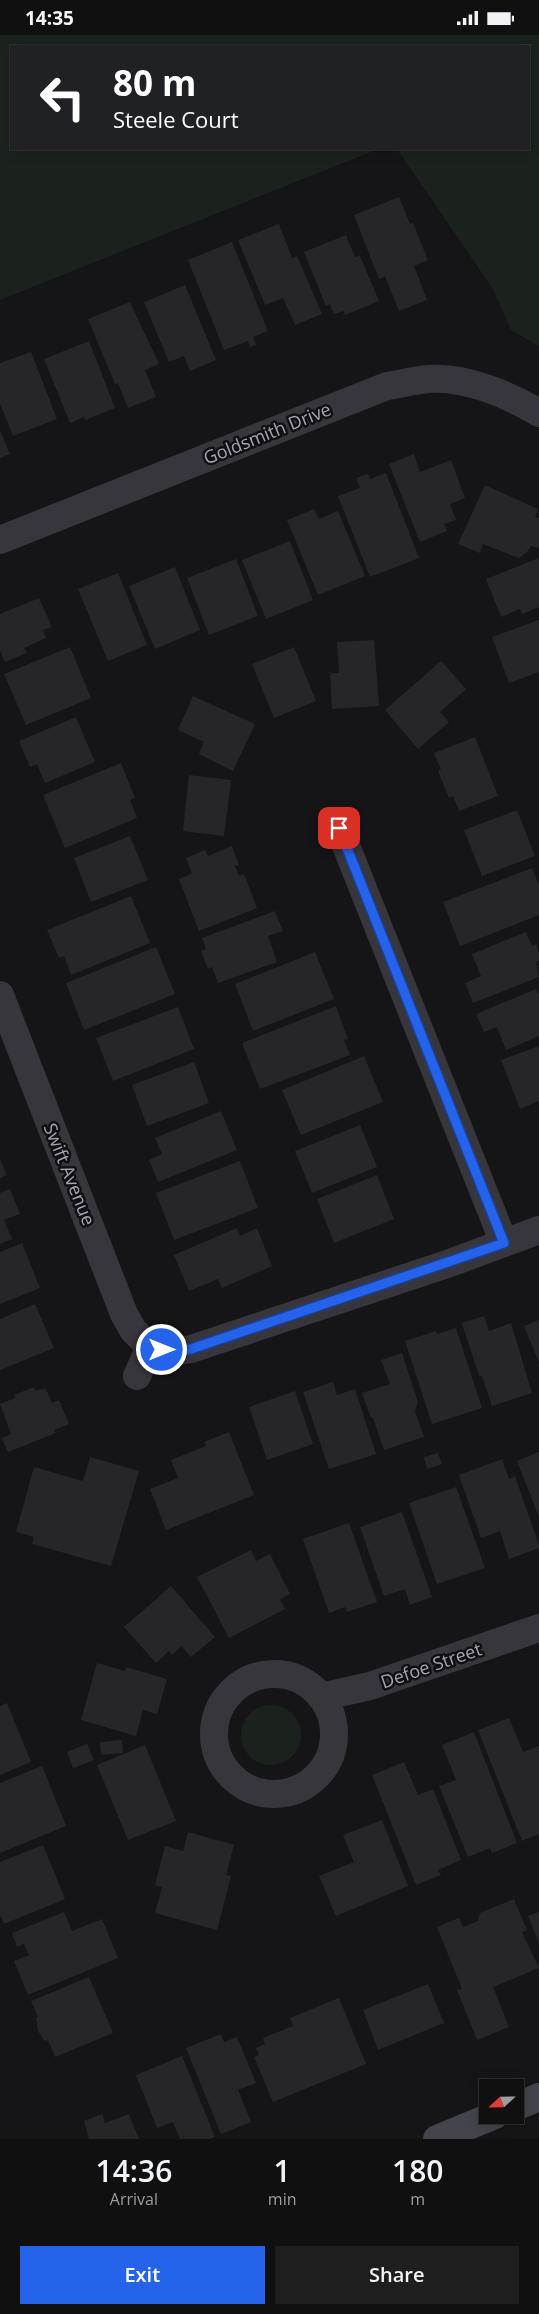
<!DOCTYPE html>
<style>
body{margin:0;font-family:"Open Sans",sans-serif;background:#1e1e1f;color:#f1f3f6;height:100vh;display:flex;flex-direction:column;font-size:19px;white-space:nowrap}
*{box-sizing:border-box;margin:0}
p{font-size:16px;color:#9c9d9f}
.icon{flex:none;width:28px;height:28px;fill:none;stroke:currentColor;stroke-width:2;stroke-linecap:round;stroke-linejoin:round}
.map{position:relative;height:2104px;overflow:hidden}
.side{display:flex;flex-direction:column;background:#101011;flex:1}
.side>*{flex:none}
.top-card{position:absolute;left:10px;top:10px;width:520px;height:105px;border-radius:0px;box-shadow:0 2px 12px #0003,0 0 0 1px #303031;background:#202124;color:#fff;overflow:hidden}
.needle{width:32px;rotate:248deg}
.fabs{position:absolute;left:479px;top:2044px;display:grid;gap:10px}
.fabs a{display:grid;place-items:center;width:45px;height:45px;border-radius:0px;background:#101011;box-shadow:0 2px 12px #0003,0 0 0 1px #303031;font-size:25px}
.pin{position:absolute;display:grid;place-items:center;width:42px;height:42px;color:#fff;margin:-21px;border-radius:10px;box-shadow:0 2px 8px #0006}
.me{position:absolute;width:55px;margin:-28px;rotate:90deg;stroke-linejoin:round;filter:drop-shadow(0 0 4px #0008)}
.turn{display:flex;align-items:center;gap:18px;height:105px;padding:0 20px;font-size:22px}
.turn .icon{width:65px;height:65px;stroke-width:2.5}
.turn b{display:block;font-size:35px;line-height:42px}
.eta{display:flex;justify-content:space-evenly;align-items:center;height:85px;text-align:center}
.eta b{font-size:30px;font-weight:600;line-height:35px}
.action{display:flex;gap:10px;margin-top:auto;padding:10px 20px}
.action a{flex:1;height:58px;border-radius:0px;background:#2563eb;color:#fff;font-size:20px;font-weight:600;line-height:58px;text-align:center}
.action a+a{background:#1e1e1f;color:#f1f3f6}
.status{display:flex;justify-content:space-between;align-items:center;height:35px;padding:0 25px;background:#101011;direction:ltr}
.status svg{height:14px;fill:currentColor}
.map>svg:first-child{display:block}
.green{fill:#1b221e}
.building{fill:#262528}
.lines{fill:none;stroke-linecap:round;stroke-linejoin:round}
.street{stroke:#36363c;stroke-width:28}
.secondary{stroke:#44444c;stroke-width:28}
.route-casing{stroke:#184099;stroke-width:12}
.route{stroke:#2563eb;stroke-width:9}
.labels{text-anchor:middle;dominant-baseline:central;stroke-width:5;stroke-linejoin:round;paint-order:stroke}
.street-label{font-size:18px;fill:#a6a6b7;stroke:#101012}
</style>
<div class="status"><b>14:35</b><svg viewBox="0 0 49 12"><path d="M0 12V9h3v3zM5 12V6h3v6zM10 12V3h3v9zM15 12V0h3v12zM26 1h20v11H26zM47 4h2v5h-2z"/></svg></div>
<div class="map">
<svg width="539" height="2104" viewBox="0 0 539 2104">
<rect width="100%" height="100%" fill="#151517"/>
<g class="green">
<polygon points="0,0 539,0 539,311 511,295 493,254 397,114 529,114 529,11 11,11 11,114 378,114 0,265"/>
<circle cx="271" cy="1700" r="30"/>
</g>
<g class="building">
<polygon points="399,162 410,189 413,188 428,225 414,231 427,265 399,276 385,241 379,244 354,180"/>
<polygon points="279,189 292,223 297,221 322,279 295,290 283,263 265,270 238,205"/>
<polygon points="346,200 355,222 360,221 379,266 345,280 344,276 334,279 330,269 326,271 304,217"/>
<polygon points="232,207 268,296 253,302 256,310 250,312 248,306 224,315 188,225"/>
<polygon points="185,250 216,325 190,336 184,321 169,327 144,267"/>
<polygon points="130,267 159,329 145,335 156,362 128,373 118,348 115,349 88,284"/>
<polygon points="89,306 115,373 85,385 84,382 70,388 44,324"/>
<polygon points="31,317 57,384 13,401 0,368 0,328"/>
<polygon points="0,395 10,419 0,423"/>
<polygon points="414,419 420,437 451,425 465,463 450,469 456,485 444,489 447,496 420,507 389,429"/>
<polygon points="386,438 419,523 370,542 338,461 360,453 356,443 368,439 370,444"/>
<polygon points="485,450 538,474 535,483 539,482 539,513 531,511 527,517 519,523 483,509 480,518 458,509"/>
<polygon points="314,474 319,484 338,476 365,541 318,560 287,485"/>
<polygon points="290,506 313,565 266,584 242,525"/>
<polygon points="539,523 539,572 522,579 520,574 501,582 486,544"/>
<polygon points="236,524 258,581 209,600 187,543"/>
<polygon points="175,532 200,595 155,614 129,551"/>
<polygon points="118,538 147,610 108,626 78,554"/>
<polygon points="39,563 52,592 43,595 46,603 24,613 27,618 5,627 0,615 0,579"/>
<polygon points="539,585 539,637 509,648 492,602"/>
<polygon points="374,605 379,671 332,674 330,638 339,638 337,607"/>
<polygon points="70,612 91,663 26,690 4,639"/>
<polygon points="294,612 316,666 274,683 252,629"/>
<polygon points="441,626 466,654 440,677 449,687 418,714 385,675"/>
<polygon points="193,661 255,689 233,736 199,719 204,707 178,695"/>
<polygon points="76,682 95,727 45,748 37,729 30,732 19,706"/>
<polygon points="475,702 498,761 459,776 453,761 449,763 438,736 441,735 434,718"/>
<polygon points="121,728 135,763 130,765 137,783 65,813 43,760"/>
<polygon points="189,740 231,745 224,801 183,796"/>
<polygon points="517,775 535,821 482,841 464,795"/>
<polygon points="130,801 148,845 91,867 74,823"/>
<polygon points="232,811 239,830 235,831 239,841 244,839 257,873 199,896 179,844 192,839 186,823 205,815 208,821"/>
<polygon points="532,833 539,850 539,880 460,911 443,867"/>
<polygon points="131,861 150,908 71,940 64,921 59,923 47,895"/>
<polygon points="275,876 283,896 268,901 277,927 218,948 212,932 208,934 201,916 206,914 202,903"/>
<polygon points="526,897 532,911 536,909 539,918 539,926 536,927 539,942 473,968 465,948 481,941 472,919"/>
<polygon points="156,912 175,959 84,995 66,948"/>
<polygon points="315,917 334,964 253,996 235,949"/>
<polygon points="536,954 539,960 539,1001 506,1015 497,992 484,997 476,979"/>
<polygon points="336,971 348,1004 344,1005 350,1020 260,1054 242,1008"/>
<polygon points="178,972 194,1014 113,1046 96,1003"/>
<polygon points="539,1011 539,1066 520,1074 501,1025"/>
<polygon points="364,1021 383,1067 301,1100 282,1055"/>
<polygon points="194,1027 209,1068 147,1091 132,1050"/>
<polygon points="221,1076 237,1115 158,1147 149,1125 162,1119 155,1103"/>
<polygon points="360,1090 377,1132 312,1158 295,1116"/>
<polygon points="0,1124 7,1140 0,1143"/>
<polygon points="240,1126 258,1173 174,1205 156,1158"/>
<polygon points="377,1140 394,1184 334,1208 317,1164"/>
<polygon points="10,1154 20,1179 4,1185 12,1204 0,1209 0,1158"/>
<polygon points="237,1193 240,1201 257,1193 272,1231 222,1253 218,1244 189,1256 174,1220"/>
<polygon points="22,1208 40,1253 0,1269 0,1217"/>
<polygon points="35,1269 54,1313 0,1335 0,1284"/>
<polygon points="484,1281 489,1296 511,1288 532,1358 492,1371 482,1341 479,1341 462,1288"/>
<polygon points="539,1285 539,1328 524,1291"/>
<polygon points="456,1293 482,1373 432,1389 405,1306 436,1296 437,1299"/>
<polygon points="402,1318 418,1367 415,1376 424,1402 384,1415 373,1383 371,1383 362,1358 390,1349 381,1325"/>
<polygon points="333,1347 337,1360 355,1354 376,1419 329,1434 303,1357"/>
<polygon points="34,1352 35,1355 46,1354 52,1368 59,1365 69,1389 54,1395 56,1398 8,1417 2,1403 11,1399 0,1369 15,1363 14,1360"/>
<polygon points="295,1356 313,1409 267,1425 249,1372"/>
<polygon points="229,1397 254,1460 166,1495 150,1454 178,1443 171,1425 206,1411 204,1407"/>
<polygon points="539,1417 539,1482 517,1426"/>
<polygon points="438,1418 442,1429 427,1434 424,1422"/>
<polygon points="90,1422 139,1436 111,1531 32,1509 34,1502 16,1497 34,1432 83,1446"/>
<polygon points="502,1424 509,1444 515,1441 539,1510 539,1513 509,1524 500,1496 481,1503 459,1440"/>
<polygon points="456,1452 485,1533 437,1549 409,1468"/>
<polygon points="402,1477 432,1562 410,1570 405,1554 384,1561 360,1492"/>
<polygon points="349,1488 377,1567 347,1577 345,1572 329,1578 303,1504"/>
<polygon points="251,1515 256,1526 270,1519 290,1559 280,1564 285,1574 229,1603 197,1542"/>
<polygon points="171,1551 215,1602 191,1622 181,1611 172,1620 169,1616 156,1628 124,1592"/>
<polygon points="97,1628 125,1636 126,1632 167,1644 157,1679 143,1675 136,1701 81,1685"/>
<polygon points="7,1668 31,1727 0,1740 0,1671"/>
<polygon points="509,1683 523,1717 539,1711 539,1799 522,1806 478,1695"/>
<polygon points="474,1697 517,1808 492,1818 490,1813 468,1822 439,1751 456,1745 442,1710"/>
<polygon points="122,1705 123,1718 101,1720 100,1707"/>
<polygon points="87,1709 94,1725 73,1733 67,1717"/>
<polygon points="145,1710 176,1786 128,1805 97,1730"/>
<polygon points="404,1727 418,1760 433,1754 461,1825 438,1835 441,1840 416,1850 372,1740"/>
<polygon points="42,1731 66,1791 0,1818 0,1748"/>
<polygon points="382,1785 408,1851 336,1881 319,1841 354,1827 343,1800"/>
<polygon points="188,1797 234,1810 226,1840 231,1841 217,1895 155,1878 162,1852 155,1850 165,1811 183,1816"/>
<polygon points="43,1810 65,1864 4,1889 0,1880 0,1827"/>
<polygon points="514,1864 527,1895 522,1897 539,1933 493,1952 509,1992 477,2005 457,1955 462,1954 437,1892 459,1883 463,1892 478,1886 480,1878"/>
<polygon points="64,1877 72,1896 102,1884 118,1923 28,1960 14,1926 29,1920 24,1909 17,1912 12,1898"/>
<polygon points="539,1877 539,1908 528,1881"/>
<polygon points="89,1942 113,1998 55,2022 48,2005 45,2006 38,1996 36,1983 38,1982 31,1966"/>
<polygon points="428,1949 444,1988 378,2015 363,1975"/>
<polygon points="339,1963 366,2029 273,2067 254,2022 259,2020 256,2013 265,2009 263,2003 293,1991 290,1983"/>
<polygon points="221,1999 224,2007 237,2002 256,2048 238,2055 251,2087 221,2099 186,2013"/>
<polygon points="182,2021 215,2102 209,2104 180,2104 173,2087 157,2093 136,2040"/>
<polygon points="102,2079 105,2088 129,2079 139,2104 89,2104 84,2086"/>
</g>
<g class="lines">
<g class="street">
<path d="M0 505 387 351C401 349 415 345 429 344 465 341 509 360 539 378"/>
<polyline points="339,793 504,1208"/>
<polyline points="0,960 124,1279 133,1295 150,1312"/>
<polyline points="137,1341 150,1312 171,1317 191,1314 450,1228 539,1195"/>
<circle cx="274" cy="1699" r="60"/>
<polyline points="321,1662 370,1651 539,1593"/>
</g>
<g class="secondary">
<polyline points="515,2072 539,2062"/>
<polyline points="437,2104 495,2080"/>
</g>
</g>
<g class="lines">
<defs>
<polyline id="route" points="162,1315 180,1316 191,1314 504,1208 339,793"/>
</defs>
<use href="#route" class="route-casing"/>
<use href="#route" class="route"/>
</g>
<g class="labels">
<g class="street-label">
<text transform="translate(267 398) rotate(-22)">Goldsmith Drive</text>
<text transform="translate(70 1139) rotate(68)">Swift Avenue</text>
<text transform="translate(431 1630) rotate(-19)">Defoe Street</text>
</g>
</g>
</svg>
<div class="fabs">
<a><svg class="needle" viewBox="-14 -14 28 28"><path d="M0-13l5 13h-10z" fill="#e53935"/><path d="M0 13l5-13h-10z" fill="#9c9d9f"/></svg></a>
</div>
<div class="pin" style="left:339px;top:793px;background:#d93025"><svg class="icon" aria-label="arrive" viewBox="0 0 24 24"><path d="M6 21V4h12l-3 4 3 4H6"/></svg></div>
<svg class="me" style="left:162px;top:1315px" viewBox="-20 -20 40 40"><circle r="17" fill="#2563eb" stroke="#fff" stroke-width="3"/><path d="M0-11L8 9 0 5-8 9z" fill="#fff"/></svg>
<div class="top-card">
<div class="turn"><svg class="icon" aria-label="left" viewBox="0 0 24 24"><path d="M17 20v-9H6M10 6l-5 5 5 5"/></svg><div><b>80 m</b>Steele Court</div></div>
</div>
</div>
<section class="side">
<div class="eta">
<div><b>14:36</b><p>Arrival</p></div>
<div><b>1</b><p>min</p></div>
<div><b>180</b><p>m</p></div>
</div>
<div class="action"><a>Exit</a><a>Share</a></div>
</section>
